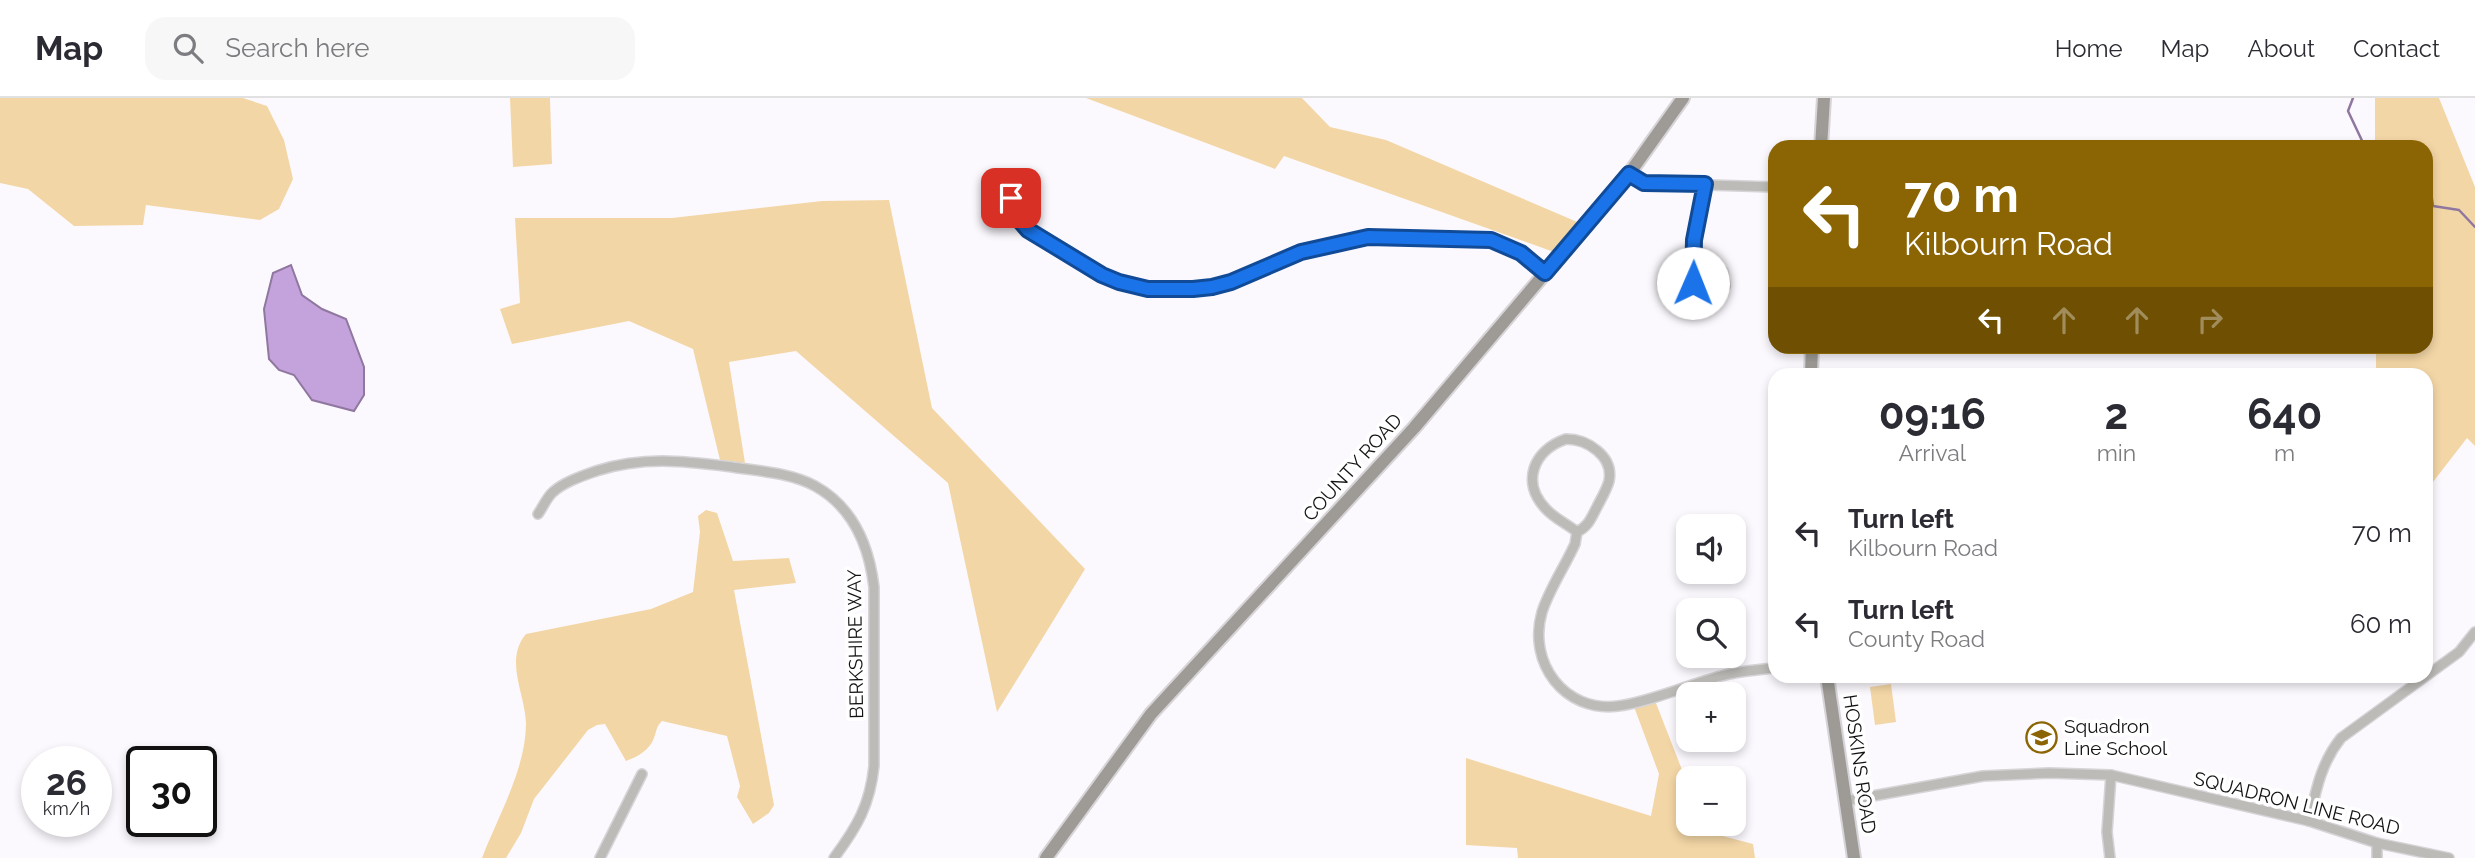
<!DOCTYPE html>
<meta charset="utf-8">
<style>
body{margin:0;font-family:Raleway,sans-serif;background:#f7f7f7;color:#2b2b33;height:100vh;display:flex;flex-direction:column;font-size:26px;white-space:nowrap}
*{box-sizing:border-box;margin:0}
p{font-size:23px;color:#7c7c81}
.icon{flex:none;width:38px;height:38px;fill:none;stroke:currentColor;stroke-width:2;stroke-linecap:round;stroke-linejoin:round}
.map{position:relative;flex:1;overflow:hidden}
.sheet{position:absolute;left:1768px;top:270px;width:665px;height:315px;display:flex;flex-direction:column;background:#fff;border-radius:21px;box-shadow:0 4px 10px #0003}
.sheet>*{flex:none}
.top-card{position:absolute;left:1768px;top:42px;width:665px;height:214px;border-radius:21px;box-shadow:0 4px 10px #0003;background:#8b6404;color:#fff;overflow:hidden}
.tools{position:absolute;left:1676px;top:416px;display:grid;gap:14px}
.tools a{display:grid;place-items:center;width:70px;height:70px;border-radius:14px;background:#fff;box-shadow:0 4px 10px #0003;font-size:35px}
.speed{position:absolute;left:21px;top:648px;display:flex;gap:14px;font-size:35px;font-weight:700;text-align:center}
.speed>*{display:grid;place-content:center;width:91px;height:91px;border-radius:50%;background:#fff;box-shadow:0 4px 10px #0003;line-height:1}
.speed small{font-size:18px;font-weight:400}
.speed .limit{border:4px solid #111;border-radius:10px;background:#fff;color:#111}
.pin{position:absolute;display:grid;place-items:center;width:60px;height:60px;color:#fff;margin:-30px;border-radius:14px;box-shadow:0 4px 10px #0006}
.me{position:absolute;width:77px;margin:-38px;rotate:1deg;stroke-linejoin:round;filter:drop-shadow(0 0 5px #0008)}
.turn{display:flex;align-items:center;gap:24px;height:147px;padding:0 21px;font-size:32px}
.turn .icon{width:91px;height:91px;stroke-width:2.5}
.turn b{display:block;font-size:49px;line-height:60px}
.lanes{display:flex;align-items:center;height:66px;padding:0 21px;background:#0003;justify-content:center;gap:35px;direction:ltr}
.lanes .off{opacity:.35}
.eta{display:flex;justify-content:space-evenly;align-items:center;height:119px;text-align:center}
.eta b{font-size:42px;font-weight:700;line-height:49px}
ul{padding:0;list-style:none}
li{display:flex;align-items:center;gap:21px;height:91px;padding:0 21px}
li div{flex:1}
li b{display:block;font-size:26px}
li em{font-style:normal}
header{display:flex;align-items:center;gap:42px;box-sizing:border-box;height:98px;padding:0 35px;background:#fff;border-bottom:2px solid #e1e1e2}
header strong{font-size:33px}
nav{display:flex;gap:38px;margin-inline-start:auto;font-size:24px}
.search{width:490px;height:63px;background:#f7f7f7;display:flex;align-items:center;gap:18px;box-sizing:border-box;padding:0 24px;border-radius:21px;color:#7c7c81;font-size:26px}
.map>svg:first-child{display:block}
.green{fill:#f3d6a6}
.water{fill:#c4a3dc;stroke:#8f77a0;stroke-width:2}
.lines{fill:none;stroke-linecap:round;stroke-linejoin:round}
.stream{stroke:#8f77a0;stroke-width:2.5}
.street-casing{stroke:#d7d4d8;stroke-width:12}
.secondary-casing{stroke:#d7d4d8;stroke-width:16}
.street{stroke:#bdbbb7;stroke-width:9}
.secondary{stroke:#9e9b96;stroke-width:12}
.route-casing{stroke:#114b97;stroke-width:18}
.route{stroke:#1a73e8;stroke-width:12}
.labels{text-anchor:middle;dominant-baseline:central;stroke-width:7;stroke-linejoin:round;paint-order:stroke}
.street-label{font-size:19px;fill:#121113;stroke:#fff}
.poi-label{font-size:19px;fill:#121113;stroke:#fff;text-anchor:start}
</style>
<header>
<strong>Map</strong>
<div class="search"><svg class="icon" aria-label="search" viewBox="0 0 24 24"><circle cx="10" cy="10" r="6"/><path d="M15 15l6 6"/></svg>Search here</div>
<nav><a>Home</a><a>Map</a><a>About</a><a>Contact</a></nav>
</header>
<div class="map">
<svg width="2475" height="760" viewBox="0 0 2475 760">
<rect width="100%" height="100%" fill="#fcf9fe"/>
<g class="green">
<polygon points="0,0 243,0 267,8 284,42 293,81 279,111 260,122 146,107 143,127 74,128 28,91 0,85"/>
<polygon points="510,0 550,0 552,66 513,69"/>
<polygon points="1086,0 1302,0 1330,29 1386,42 1582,126 1554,154 1284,58 1275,71"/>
<polygon points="2375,0 2439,0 2475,89 2475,348 2467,340 2426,393 2426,276 2376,276 2376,249 2426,248 2426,49 2375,49"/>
<polygon points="889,102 932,310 1085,471 997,614 948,385 796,253 729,264 745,365 720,362 693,251 629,223 512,246 500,211 520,205 515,120 672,120 822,103"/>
<path d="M706 412 717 415 733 463 789 460 796 485 734 492 774 707 769 715 753 726 737 699 740 688 727 638 662 623C656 629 657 632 654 640 650 652 637 659 626 663L605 626 597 627 588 632 534 701 521 735 506 760H482C498 718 526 671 526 625 525 595 504 562 526 536L651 511 693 494 700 434 698 418Z"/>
<polygon points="1891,586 1896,624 1875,627 1870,589"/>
<polygon points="1654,600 1686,682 1681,727 1753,746 1755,760 1518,760 1517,750 1466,747 1466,660 1651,718 1659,676 1633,606"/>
</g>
<polygon class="water" points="291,167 302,197 322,211 346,221 364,269 364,297 354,313 312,302 294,277 279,272 269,261 264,211 273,175"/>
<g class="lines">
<g class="stream">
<polyline points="2353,0 2348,13 2365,49"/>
<polyline points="2426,92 2431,95 2433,108 2459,112 2475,129"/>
</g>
<defs>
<g id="street">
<polyline points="1629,76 1644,85 1774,89"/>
<polyline points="1011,100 1015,117 1028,133 1102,177 1119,184 1148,191 1193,191 1212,189 1231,184 1301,154 1368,140 1491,142 1521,155 1545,175"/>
<path d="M1693 157 1723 174 1725 188C1719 200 1709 202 1697 196 1682 172 1700 113 1705 86"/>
<path d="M1566 341C1587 341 1614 358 1609 383 1607 391 1601 401 1597 409 1591 420 1589 428 1577 434 1567 426 1554 420 1546 411 1520 384 1534 352 1566 341Z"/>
<path d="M538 416C543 409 547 399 553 394 564 384 582 378 596 373 644 358 683 363 732 369 759 373 791 375 815 388 853 409 869 448 874 489V668C870 707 857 729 834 760"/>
<path d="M1577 434 1575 446C1565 468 1549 492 1542 514 1527 565 1565 615 1618 608 1650 604 1690 586 1721 578 1738 573 1757 572 1774 570"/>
<polyline points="1845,703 1983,678 2049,675 2111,677 2309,723 2377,745 2449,760"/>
<path d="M2309 723C2316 692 2321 665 2341 640L2459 554 2475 534"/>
<polyline points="2377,745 2377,760"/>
<polyline points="600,760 642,676"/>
<polyline points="2110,760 2107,734 2111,677"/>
</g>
<g id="secondary">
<polyline points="1821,49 1824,0"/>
<polyline points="1811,276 1812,248"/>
<polyline points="1827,578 1854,760"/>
<polyline points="1046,760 1151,616 1414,330 1629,76 1683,0"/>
</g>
</defs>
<use href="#street" class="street-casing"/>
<use href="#secondary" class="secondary-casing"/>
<use href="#street" class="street"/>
<use href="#secondary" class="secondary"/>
</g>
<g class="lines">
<defs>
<polyline id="route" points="1011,100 1015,117 1028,132 1102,177 1119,184 1148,191 1193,191 1212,189 1231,184 1301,154 1368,139 1491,142 1521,155 1545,175 1629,76 1644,85 1705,86 1694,142 1693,185"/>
</defs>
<use href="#route" class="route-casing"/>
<use href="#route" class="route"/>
</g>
<defs>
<symbol id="school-ring" viewBox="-11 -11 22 22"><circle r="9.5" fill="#fff" stroke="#8b6404" stroke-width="1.5"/><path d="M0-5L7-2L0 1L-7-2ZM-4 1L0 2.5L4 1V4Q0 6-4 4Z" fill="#8b6404"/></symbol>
</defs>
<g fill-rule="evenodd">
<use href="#school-ring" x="2024" y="622" width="35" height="35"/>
</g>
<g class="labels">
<g class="street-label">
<text transform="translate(1352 369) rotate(-48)">COUNTY ROAD</text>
<text transform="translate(855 546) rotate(-91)">BERKSHIRE WAY</text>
<text transform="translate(1860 666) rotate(82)">HOSKINS ROAD</text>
<text transform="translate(2297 705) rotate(14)">SQUADRON LINE ROAD</text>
</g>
<g class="poi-label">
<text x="2064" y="628">Squadron<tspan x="2064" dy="22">Line School</tspan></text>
</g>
</g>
</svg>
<div class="tools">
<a><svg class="icon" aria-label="sound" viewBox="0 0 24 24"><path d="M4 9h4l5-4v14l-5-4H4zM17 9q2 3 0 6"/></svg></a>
<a><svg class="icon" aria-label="search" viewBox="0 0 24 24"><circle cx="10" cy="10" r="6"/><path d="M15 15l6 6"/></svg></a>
<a>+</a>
<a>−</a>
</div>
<div class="speed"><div>26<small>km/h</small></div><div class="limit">30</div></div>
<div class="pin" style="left:1011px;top:100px;background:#d93025"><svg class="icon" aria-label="arrive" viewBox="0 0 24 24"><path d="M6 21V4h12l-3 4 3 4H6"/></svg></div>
<svg class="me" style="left:1693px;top:185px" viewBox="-20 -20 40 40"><circle r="19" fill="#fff"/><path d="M0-13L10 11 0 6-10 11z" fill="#1a73e8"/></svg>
<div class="top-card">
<div class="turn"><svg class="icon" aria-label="left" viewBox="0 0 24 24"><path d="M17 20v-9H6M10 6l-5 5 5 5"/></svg><div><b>70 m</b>Kilbourn Road</div></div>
<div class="lanes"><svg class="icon" aria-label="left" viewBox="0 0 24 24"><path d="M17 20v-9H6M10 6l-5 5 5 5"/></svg><svg class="icon off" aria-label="ahead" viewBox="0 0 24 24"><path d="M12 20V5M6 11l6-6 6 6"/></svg><svg class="icon off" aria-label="ahead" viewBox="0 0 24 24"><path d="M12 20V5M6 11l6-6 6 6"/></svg><svg class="icon off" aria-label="right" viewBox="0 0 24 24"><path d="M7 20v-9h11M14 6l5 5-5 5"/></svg></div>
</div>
<section class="sheet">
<div class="eta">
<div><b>09:16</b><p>Arrival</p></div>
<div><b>2</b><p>min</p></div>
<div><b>640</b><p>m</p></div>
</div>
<ul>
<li><svg class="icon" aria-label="left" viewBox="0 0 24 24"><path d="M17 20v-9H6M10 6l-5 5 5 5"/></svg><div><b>Turn left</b><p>Kilbourn Road</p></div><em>70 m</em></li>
<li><svg class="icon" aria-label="left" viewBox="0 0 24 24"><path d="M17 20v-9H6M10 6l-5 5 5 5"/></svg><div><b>Turn left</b><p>County Road</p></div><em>60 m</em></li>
</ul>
</section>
</div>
